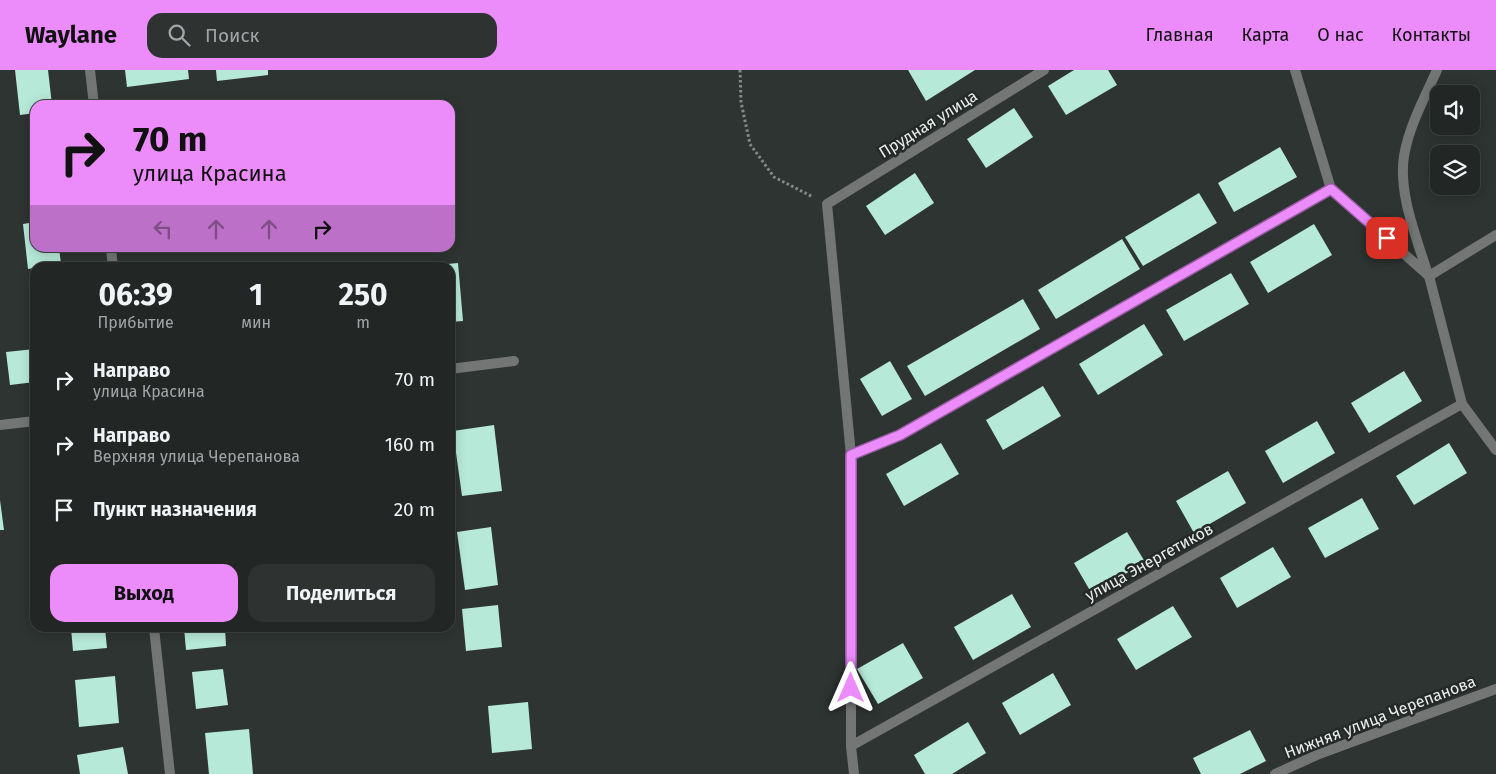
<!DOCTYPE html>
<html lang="ru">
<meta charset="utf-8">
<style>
body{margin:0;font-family:"Fira Sans",sans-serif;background:#2e3332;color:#f1f3f6;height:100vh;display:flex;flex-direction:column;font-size:19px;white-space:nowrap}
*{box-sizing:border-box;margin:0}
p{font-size:16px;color:#a2a5a7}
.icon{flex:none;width:28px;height:28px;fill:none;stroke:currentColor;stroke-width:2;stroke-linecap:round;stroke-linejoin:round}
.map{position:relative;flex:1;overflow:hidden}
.details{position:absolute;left:30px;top:192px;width:425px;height:370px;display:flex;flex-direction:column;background:#222726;border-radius:15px;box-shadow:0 2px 12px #0003,0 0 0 1px #3f4443}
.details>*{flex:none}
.banner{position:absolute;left:30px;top:30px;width:425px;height:152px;border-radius:15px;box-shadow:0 2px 12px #0003,0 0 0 1px #3f4443;background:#ec8cfb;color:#111;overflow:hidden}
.fabs{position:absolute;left:1430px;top:15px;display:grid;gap:10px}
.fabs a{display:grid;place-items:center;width:50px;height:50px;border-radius:10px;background:#222726;box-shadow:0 2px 12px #0003,0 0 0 1px #3f4443;font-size:25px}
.pin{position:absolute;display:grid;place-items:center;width:42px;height:42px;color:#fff;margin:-21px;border-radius:10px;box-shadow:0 2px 8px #0006}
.me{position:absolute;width:55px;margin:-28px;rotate:0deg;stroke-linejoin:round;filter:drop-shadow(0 0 4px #0008)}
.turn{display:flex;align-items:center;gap:18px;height:105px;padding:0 20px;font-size:22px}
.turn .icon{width:65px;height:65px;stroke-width:2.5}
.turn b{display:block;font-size:35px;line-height:42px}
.lanes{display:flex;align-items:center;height:48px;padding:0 20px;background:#0003;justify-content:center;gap:25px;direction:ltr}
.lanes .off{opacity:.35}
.eta{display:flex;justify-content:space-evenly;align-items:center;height:85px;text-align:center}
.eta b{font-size:30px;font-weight:700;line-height:35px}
.cta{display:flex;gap:10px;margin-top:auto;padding:10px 20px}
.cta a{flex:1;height:58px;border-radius:15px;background:#ec8cfb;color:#111;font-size:20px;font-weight:700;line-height:58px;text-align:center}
.cta a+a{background:#2e3332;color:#f1f3f6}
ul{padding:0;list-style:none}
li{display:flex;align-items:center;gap:15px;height:65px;padding:0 20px}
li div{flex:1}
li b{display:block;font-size:19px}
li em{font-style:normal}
header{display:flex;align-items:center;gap:30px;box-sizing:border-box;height:70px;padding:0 25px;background:#ec8cfb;color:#111}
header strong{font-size:24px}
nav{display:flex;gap:28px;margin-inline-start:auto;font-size:18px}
.search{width:350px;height:45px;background:#2e3332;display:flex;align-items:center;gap:12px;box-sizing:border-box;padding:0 18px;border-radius:15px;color:#a2a5a7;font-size:19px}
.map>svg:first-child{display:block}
.building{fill:#b7e9d8}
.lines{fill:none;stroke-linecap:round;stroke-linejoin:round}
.path{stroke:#858a89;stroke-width:3;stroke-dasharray:2.5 2.5;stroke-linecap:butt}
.service{stroke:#737675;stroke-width:10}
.minor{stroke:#737675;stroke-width:10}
.route-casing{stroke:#995ba3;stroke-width:12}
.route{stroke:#ec8cfb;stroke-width:9}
.labels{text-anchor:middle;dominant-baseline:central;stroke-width:5;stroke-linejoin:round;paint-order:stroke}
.street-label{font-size:16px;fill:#e9edec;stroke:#252a28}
</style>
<header>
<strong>Waylane</strong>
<div class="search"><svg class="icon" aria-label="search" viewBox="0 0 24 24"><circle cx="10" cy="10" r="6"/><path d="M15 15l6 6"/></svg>Поиск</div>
<nav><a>Главная</a><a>Карта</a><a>О нас</a><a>Контакты</a></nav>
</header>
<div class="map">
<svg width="1496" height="704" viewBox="0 0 1496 704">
<rect width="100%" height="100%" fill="#2e3432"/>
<g class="building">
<polygon points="15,0 48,0 52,35 35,35 35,43 20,45"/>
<polygon points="125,0 188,0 189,9 127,17"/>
<polygon points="216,0 268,0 268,5 217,11"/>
<polygon points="908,0 975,0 926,31"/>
<polygon points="1074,0 1108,0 1117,15 1066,45 1048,16"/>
<polygon points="1014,38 1033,67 986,98 967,69"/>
<polygon points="1280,77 1297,107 1234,142 1218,113"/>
<polygon points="915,103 934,133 885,165 866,136"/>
<polygon points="1199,123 1217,153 1143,196 1125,167"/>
<polygon points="450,129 454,156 450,156"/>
<polygon points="35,152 35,178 59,178 61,194 28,199 23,154"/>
<polygon points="1314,154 1332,185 1268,223 1250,192"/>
<polygon points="1122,169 1140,199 1056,249 1038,220"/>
<polygon points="458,193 463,251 450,252 450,198 426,196"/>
<polygon points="1231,203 1249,234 1184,271 1166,240"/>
<polygon points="1023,229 1040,259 925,326 907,296"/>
<polygon points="1144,254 1163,285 1098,325 1079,294"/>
<polygon points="35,279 35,312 10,315 6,282"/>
<polygon points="890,291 912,329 882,346 860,309"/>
<polygon points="1404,301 1422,331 1369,363 1351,333"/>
<polygon points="1043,316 1061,346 1003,380 986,350"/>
<polygon points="1317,351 1335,383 1283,413 1265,381"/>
<polygon points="494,355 502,421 462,426 453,361"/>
<polygon points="941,373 959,404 904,436 886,404"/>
<polygon points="1449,373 1467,403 1414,435 1396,406"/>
<polygon points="1228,401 1246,433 1194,463 1176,431"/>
<polygon points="1362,428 1379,459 1325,488 1308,458"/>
<polygon points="0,430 4,460 0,460"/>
<polygon points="491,457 498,515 465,520 457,462"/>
<polygon points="1127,462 1145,492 1092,524 1074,493"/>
<polygon points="1273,477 1291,507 1237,538 1220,508"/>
<polygon points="1012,524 1031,557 973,590 954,557"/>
<polygon points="498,535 502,577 466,581 462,539"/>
<polygon points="1173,536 1192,567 1136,600 1117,569"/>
<polygon points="71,558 105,558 107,578 73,581"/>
<polygon points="184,558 225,558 226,576 186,580"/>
<polygon points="903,573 923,608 878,634 857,599"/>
<polygon points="223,599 228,635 196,639 192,602"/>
<polygon points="1053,603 1071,635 1020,665 1002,633"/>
<polygon points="115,606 119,653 79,657 75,610"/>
<polygon points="528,632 532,679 492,683 488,636"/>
<polygon points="968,652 986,683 952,704 925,704 914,685"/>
<polygon points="249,659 253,704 209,704 205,663"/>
<polygon points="1250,660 1266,691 1240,704 1201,704 1193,688"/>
<polygon points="123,677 128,704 80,704 77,685"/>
</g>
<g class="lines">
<polyline class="path" points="740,0 741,32 750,74 774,107 813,127"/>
<polyline class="service" points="1429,206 1496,165"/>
<g class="minor">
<polyline points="90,0 94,35"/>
<polyline points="1295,0 1331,119 1429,206 1462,334 1496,380"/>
<polyline points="111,178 113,198"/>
<path d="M1428 205C1417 168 1398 124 1404 86 1409 56 1425 27 1437 0"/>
<polyline points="450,299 514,291"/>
<polyline points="0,355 35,351"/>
<polyline points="851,385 900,365 1331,119"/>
<polyline points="154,558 170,704"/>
<polyline points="851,676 1462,334"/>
<polyline points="854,704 851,676 851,385 827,134 1044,0"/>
<polyline points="1275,704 1319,684 1496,619"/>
</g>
</g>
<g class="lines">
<defs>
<polyline id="route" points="851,618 851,385 900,365 1331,119 1387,168"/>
</defs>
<use href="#route" class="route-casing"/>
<use href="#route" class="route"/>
</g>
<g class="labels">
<g class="street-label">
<text transform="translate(928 54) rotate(-32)">Прудная улица</text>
<text transform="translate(1149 492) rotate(-29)">улица Энергетиков</text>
<text transform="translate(1380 647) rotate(-21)">Нижняя улица Черепанова</text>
</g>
</g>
</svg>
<div class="fabs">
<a><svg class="icon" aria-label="sound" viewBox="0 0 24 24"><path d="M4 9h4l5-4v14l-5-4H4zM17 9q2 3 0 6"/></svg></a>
<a><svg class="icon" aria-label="layers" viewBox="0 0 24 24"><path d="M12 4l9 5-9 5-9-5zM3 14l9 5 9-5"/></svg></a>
</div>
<div class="pin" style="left:1387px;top:168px;background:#d93025"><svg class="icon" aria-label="arrive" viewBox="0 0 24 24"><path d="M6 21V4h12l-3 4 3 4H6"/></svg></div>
<svg class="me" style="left:851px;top:618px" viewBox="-20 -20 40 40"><path d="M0-17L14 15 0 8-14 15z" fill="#ec8cfb" stroke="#fff" stroke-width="4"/></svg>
<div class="banner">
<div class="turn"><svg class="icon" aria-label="right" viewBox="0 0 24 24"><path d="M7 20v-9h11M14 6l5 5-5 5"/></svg><div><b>70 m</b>улица Красина</div></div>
<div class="lanes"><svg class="icon off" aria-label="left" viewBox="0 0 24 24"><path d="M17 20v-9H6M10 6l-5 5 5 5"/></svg><svg class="icon off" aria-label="ahead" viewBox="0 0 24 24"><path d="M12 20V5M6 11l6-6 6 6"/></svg><svg class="icon off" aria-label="ahead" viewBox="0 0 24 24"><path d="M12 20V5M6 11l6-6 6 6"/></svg><svg class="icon" aria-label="right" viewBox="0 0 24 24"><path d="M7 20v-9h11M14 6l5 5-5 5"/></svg></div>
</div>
<section class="details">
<div class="eta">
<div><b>06:39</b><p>Прибытие</p></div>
<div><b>1</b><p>мин</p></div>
<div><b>250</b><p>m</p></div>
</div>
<ul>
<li><svg class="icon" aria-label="right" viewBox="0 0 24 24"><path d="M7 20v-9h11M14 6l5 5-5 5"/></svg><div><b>Направо</b><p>улица Красина</p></div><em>70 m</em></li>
<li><svg class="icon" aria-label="right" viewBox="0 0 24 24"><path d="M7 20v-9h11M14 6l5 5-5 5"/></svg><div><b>Направо</b><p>Верхняя улица Черепанова</p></div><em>160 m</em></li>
<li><svg class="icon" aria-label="arrive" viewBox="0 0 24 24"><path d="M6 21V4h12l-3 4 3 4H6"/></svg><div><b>Пункт назначения</b></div><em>20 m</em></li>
</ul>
<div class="cta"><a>Выход</a><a>Поделиться</a></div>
</section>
</div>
